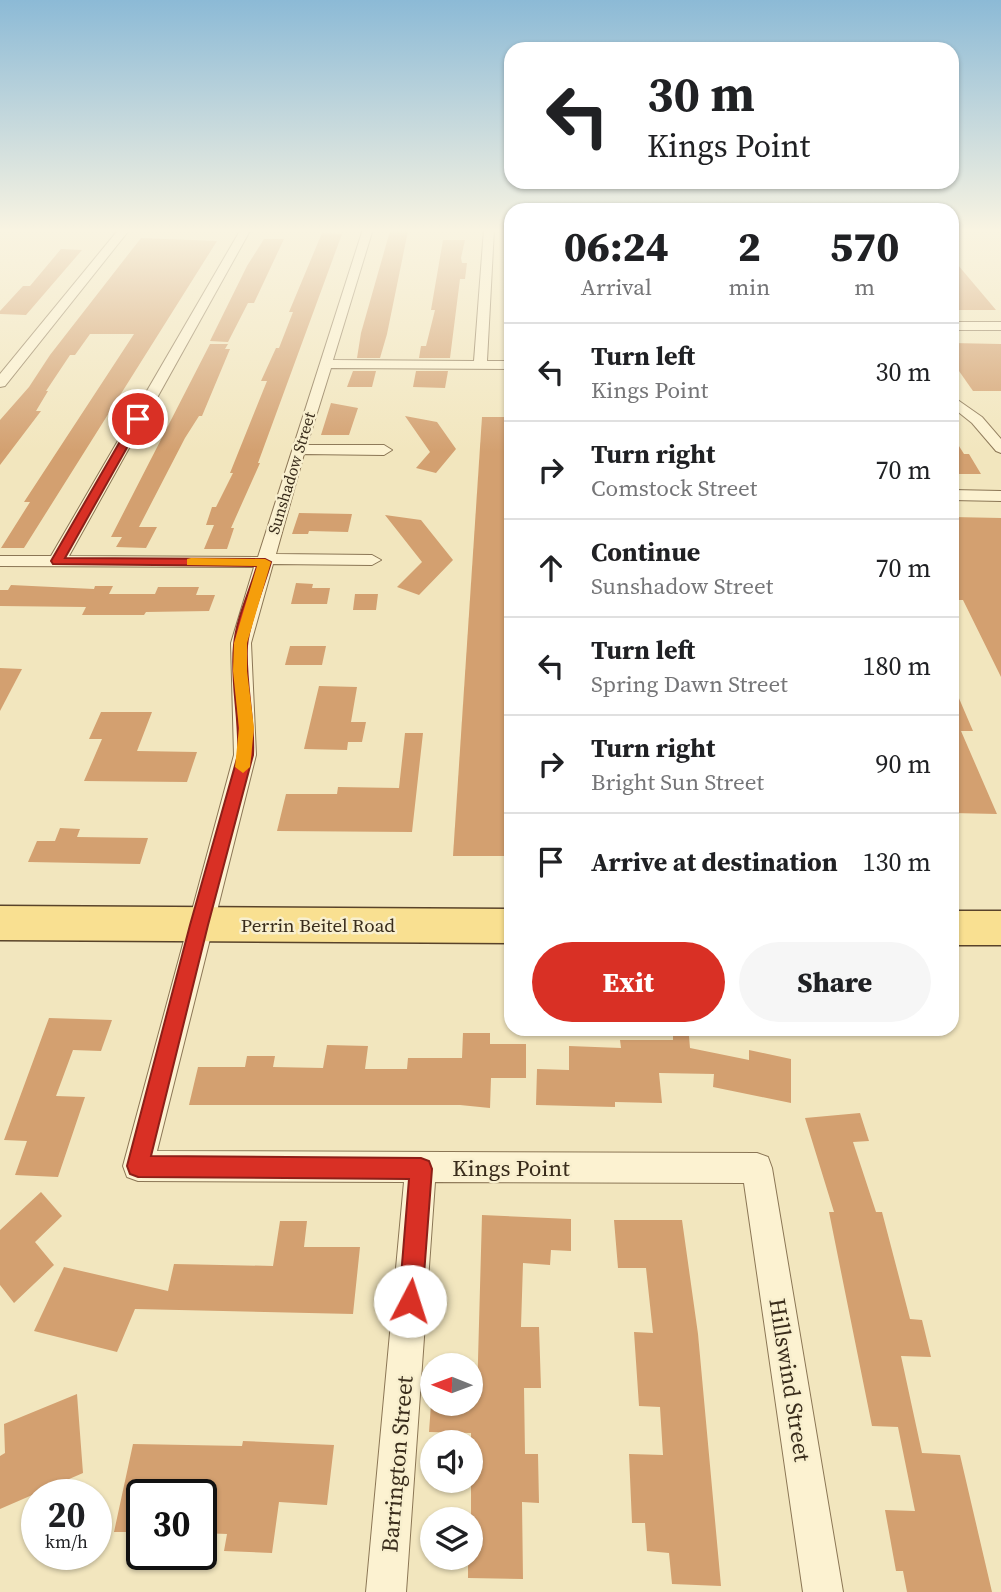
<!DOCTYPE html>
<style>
body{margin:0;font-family:"Source Serif 4",serif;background:#f6f6f6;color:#202124;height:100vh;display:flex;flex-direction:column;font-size:26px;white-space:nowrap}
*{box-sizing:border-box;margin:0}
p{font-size:23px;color:#757577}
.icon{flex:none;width:38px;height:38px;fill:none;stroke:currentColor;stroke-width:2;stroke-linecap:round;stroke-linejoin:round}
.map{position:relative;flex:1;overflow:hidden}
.sheet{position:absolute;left:504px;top:203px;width:455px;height:833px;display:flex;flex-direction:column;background:#fff;border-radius:21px;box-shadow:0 2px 5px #0004}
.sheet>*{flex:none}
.guide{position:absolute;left:504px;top:42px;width:455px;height:147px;border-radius:21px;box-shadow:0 2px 5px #0004;background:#fff;color:#202124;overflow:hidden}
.needle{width:46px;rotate:271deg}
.tools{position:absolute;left:420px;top:1353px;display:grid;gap:14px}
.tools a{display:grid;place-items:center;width:63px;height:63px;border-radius:50%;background:#fff;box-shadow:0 2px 5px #0004;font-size:35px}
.speed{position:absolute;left:21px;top:1479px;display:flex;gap:14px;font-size:35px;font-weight:700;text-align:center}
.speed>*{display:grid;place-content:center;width:91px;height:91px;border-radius:50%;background:#fff;box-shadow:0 2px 5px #0004;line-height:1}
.speed small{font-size:18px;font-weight:400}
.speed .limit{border:4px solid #111;border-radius:10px;background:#fff;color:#111}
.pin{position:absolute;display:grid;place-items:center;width:60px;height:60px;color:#fff;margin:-30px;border:4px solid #fff;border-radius:50%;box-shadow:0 2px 7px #0007}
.me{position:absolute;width:77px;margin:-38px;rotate:5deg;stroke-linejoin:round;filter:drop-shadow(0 0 5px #0008)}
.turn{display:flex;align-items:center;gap:24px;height:147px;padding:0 28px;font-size:32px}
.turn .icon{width:91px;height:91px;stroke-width:2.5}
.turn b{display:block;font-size:49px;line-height:60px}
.eta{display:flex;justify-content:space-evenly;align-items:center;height:119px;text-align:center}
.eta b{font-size:42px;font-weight:800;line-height:49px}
.primary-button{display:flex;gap:14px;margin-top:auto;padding:14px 28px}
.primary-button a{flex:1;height:80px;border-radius:42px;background:#d93025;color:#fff;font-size:28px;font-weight:800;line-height:80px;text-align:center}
.primary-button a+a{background:#f6f6f6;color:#202124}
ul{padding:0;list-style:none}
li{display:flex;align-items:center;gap:21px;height:98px;padding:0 28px;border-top:2px solid #e0e0e0}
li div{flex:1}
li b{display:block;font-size:26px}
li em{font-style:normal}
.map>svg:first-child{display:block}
.building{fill:#d3a070}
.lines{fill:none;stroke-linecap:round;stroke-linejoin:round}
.street-casing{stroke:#8b7655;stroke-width:2}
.primary-casing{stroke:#59432a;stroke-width:3}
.street{fill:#fcf2d1;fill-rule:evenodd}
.primary{fill:#f9e091;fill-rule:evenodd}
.route{fill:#d93025;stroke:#8d1f18;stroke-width:2}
.slow{fill:#f59e0b}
.labels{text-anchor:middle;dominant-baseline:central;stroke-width:5;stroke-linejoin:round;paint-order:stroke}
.far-street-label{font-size:16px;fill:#392c1b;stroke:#f8efce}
.street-label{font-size:19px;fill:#392c1b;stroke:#f8efce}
.near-street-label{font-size:23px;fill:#392c1b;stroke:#f8efce}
</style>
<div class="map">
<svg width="1001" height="1592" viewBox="0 0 1001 1592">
<rect width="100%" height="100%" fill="#f2e6be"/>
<g class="building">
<polygon points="390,231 408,231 387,334 380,358 357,358 361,333"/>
<polygon points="322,233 342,234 258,463 260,463 231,528 234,528 227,549 204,549 214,525 206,525 212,507 216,507 233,473 230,473 267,381 261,381 276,348 279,348 293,312 289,312"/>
<polygon points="141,238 217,241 24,548 1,548 30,502 24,502 134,334 90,334 75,355 70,355 46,391 48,391 36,411 41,411 0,465 0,420 29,387 50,355"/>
<polygon points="264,239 284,239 254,303 248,303 228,342 210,341 247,266"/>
<polygon points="443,240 465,240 461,258 462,263 467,263 465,279 460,279 450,358 419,358 421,346 426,346 435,310 431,310"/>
<polygon points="61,249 82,250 26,315 0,314 0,311 23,286 30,286"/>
<polygon points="952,258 996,310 952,310"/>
<polygon points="952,343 1001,344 1001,391 973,391 952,361"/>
<polygon points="210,344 228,344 225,349 230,349 202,416 199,416 185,438 139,527 157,527 146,548 116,547 122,537 111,537"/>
<polygon points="353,371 376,371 372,387 347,387"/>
<polygon points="416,371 448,371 445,388 413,387"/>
<polygon points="331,403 358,408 349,435 321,435"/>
<polygon points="405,416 437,422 456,449 436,473 416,468 430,452"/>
<polygon points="482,417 511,417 511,856 453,856"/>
<polygon points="952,435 964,454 969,454 981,474 952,474"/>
<polygon points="299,513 352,514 348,532 309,531 308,534 292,534"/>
<polygon points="385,515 421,520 453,560 419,595 397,587 422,562"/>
<polygon points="952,517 1001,518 1001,677 963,600 956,600 952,591"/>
<polygon points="296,583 313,584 312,588 330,588 327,604 291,604"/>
<polygon points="11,585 94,589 95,586 113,586 109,594 155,594 158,587 199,587 196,595 215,595 209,611 146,612 144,615 82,615 86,607 0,606 0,590 8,590"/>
<polygon points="355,594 378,594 376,610 353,610"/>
<polygon points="290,646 326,646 322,665 285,665"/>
<polygon points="0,668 22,669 0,711"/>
<polygon points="952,682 973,731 961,731 997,814 952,813"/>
<polygon points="319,686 357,687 351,722 366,722 362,742 348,742 347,750 304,749"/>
<polygon points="101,712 152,712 137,751 197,752 187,782 84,781 102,739 89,739"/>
<polygon points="405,733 423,733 412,832 277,831 286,794 337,794 338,787 399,788"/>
<polygon points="60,828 80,829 77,837 148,838 140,864 28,862 37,841 55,841"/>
<polygon points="49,1018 112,1020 101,1051 73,1050 56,1096 85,1097 58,1177 15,1175 27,1141 4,1140"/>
<polygon points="463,1033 490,1033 490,1044 526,1044 526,1078 491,1078 490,1108 460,1105 189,1105 198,1067 245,1067 247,1056 275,1056 273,1067 323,1068 327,1045 368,1046 365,1069 407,1069 408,1058 462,1058"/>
<polygon points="673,1036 689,1036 690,1048 749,1060 749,1050 791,1059 791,1103 713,1087 714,1074 659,1073 662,1103 615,1102 615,1107 536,1105 537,1069 569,1070 569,1046 621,1048 620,1040 673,1040"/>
<polygon points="860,1113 869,1141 853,1142 876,1212 882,1212 910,1319 922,1320 931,1357 901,1356 922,1453 960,1455 992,1592 907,1592 903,1571 896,1571 885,1510 915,1511 898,1427 872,1426 829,1212 834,1212 805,1118"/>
<polygon points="41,1192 62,1216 35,1242 54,1265 14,1303 0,1285 0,1230"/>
<polygon points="482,1215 571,1219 571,1251 551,1250 550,1265 523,1263 521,1327 539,1327 541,1388 524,1388 525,1454 538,1454 539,1503 522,1502 523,1579 468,1578 468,1558 471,1558 471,1433 429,1432 431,1404 471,1404 471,1396 477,1396"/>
<polygon points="614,1220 682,1220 698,1334 721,1586 672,1584 669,1553 647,1551 645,1523 632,1523 629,1454 663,1455 660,1407 639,1406 634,1332 653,1333 646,1268 618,1268"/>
<polygon points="280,1221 307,1221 304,1247 360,1247 353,1314 135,1309 117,1352 34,1331 64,1267 168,1291 174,1264 273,1266"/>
<polygon points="77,1394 83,1473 0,1509 0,1456 5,1453 4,1424"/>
<polygon points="243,1441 334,1445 327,1505 279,1502 272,1553 224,1551 227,1534 201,1533 201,1494 142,1494 142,1532 114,1532 133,1444 242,1446"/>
</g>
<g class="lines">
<defs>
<g id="street">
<polygon points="119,229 130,229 5,386 0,387 0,374"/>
<polygon points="241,229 251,229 69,556 258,557 363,229 373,229 333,360 474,361 484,229 494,229 487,361 511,361 511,369 331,368 307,445 384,445 392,450 384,455 304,454 276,554 372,555 381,560 372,565 273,564 251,643 256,755 157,1151 757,1153 768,1157 772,1168 843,1592 803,1592 744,1183 435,1182 406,1592 366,1592 404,1182 138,1181 127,1177 123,1166 234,755 231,643 254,567 0,566 0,556 51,556"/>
<rect x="952" y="322" width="49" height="8"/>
<polygon points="952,396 982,417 1001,439 1001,453 996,451 972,423 952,407"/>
<polygon points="952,490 1001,491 1001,501 952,500"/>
</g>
<g id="primary">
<polygon points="0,906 511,909 511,943 0,940"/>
<rect x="952" y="911" width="49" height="34"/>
</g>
</defs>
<use href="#street" class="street-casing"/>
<use href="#primary" class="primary-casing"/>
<use href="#street" class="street"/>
<use href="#primary" class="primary"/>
</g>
<linearGradient id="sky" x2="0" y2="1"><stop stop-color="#8cbad6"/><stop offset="0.51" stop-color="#f9f4e2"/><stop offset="1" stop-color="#f9f4e2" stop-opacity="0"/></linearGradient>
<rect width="1001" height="452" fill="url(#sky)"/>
<path class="route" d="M138 416 143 419 65 558 265 559 271 562C264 587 249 621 247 646 245 683 255 719 253 755L208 925 151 1156 421 1158 429 1161 432 1169 422 1301 419 1309 410 1313 402 1309 399 1301 409 1179 138 1177 130 1174 127 1166 190 925 238 755C240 718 230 682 234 645 236 619 250 591 257 566L53 564 51 561 133 419Z"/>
<polygon class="slow" points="191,558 265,559 271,562 247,643 247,671 254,728 250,767 243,773 235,767 239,728 233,671 234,643 257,566 187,565 187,559"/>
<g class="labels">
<g class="far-street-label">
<text transform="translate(291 473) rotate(-73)">Sunshadow Street</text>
</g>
<g class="street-label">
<text x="318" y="925">Perrin Beitel Road</text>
</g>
<g class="near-street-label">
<text x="511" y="1168">Kings Point</text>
<text transform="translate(790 1380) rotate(81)">Hillswind Street</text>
<text transform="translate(397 1464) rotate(-85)">Barrington Street</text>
</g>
</g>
</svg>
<div class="tools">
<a><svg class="needle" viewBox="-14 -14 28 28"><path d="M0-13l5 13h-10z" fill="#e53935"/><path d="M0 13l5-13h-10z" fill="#757577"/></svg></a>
<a><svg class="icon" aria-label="sound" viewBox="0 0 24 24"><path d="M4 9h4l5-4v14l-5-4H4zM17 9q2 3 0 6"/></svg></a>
<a><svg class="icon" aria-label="layers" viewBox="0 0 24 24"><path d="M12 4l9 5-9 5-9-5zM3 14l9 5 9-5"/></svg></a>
</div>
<div class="speed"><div>20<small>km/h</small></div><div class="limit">30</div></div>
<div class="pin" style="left:138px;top:419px;background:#d93025"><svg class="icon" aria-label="arrive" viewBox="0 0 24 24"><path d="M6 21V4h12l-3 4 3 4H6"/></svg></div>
<svg class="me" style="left:410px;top:1301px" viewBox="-20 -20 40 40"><circle r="19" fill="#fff"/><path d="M0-13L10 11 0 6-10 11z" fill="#d93025"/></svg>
<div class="guide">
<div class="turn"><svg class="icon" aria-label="left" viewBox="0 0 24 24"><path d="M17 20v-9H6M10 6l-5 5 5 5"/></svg><div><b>30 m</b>Kings Point</div></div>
</div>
<section class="sheet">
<div class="eta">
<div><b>06:24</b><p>Arrival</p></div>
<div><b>2</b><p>min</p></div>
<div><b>570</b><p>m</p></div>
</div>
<ul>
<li><svg class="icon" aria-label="left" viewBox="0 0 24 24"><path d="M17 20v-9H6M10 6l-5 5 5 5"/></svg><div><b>Turn left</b><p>Kings Point</p></div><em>30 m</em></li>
<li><svg class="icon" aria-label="right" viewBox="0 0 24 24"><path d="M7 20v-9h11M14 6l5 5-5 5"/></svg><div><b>Turn right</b><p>Comstock Street</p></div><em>70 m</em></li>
<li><svg class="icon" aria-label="ahead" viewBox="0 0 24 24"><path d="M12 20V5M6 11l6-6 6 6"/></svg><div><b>Continue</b><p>Sunshadow Street</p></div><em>70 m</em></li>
<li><svg class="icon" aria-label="left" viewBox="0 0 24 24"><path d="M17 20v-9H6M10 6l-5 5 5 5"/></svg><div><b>Turn left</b><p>Spring Dawn Street</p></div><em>180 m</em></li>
<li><svg class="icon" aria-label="right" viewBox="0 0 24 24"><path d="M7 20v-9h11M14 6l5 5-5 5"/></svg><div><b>Turn right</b><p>Bright Sun Street</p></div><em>90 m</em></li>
<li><svg class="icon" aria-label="arrive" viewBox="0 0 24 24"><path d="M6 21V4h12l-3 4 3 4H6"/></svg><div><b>Arrive at destination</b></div><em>130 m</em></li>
</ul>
<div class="primary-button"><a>Exit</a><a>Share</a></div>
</section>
</div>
